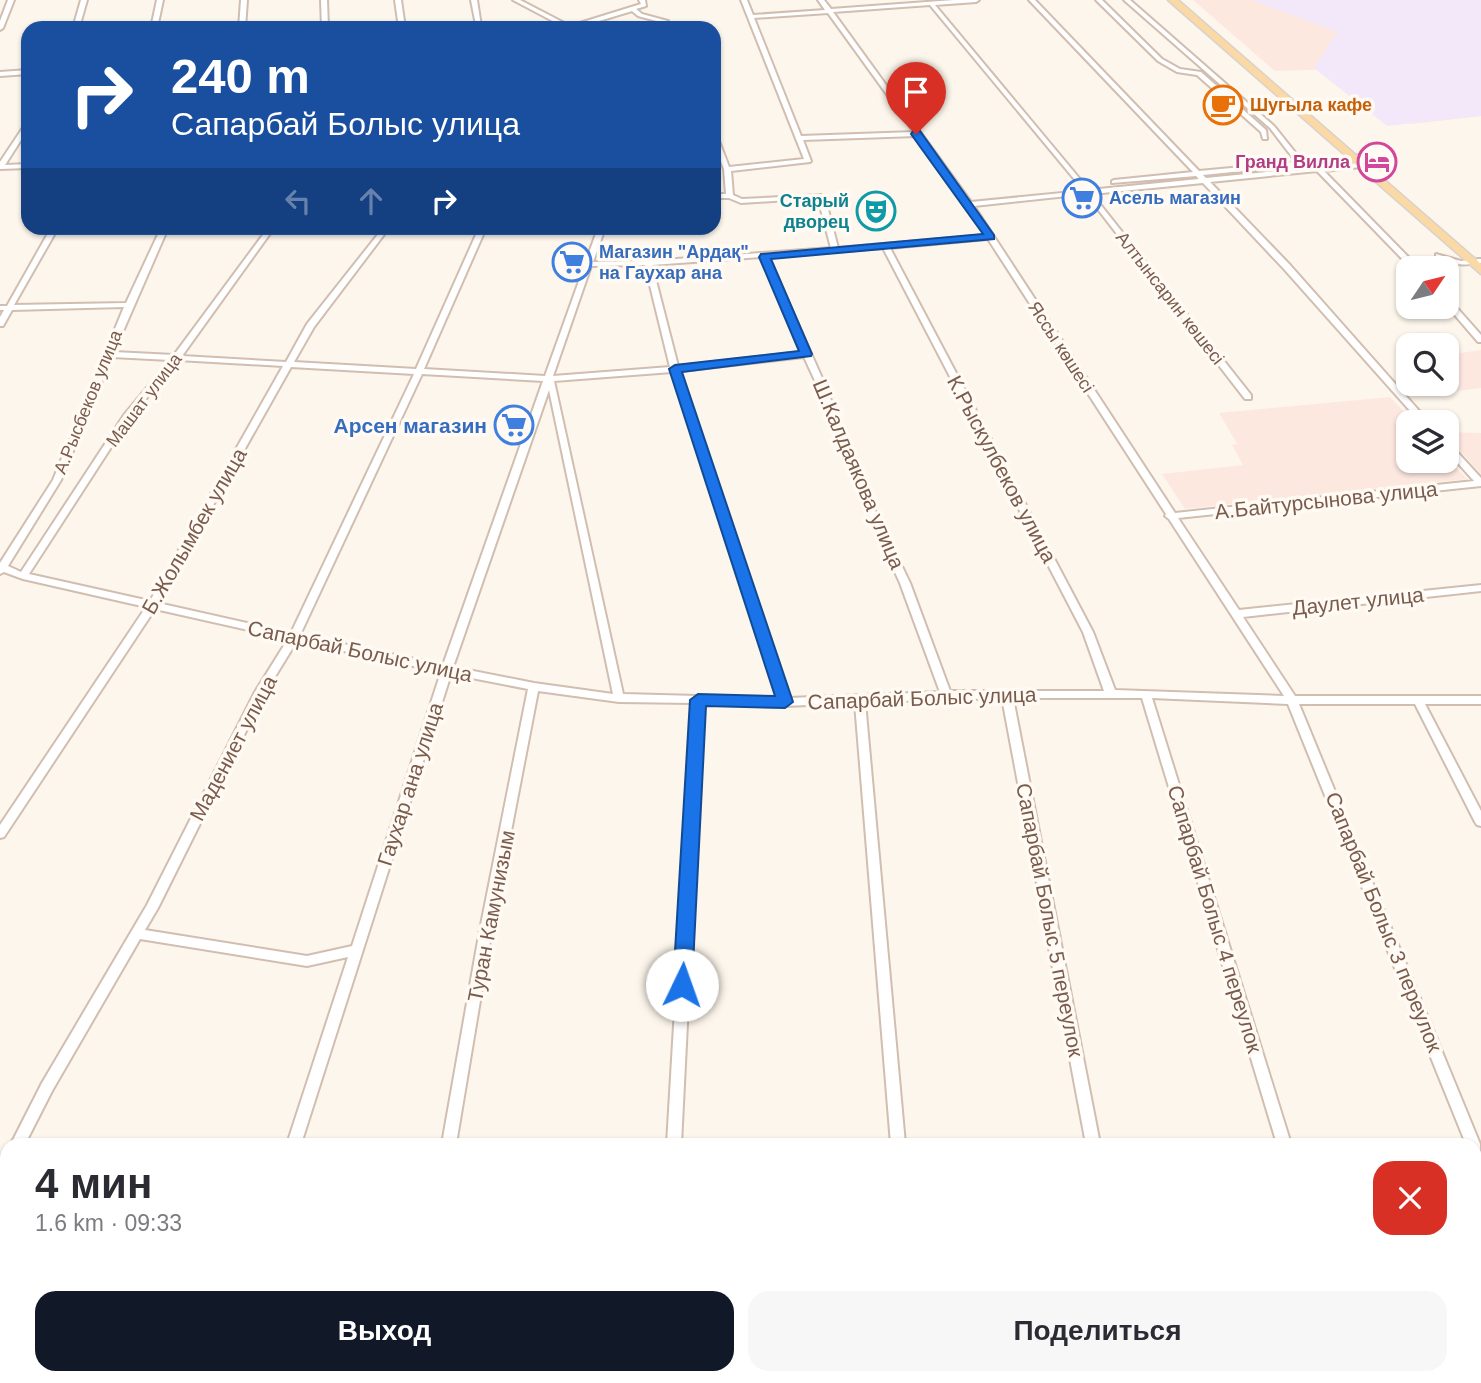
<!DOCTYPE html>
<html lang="ru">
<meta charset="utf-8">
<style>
body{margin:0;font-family:Arial,sans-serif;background:#f7f7f7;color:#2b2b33;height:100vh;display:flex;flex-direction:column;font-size:26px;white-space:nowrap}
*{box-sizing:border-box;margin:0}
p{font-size:23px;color:#7c7c81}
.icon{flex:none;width:38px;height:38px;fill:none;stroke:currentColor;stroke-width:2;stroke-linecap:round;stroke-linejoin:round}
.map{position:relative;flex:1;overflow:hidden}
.side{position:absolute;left:0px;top:1138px;width:1482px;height:247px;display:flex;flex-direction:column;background:#fff;border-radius:21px 21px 0 0;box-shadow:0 2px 5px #0004}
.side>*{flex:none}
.banner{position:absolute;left:21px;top:21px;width:700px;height:214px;border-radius:21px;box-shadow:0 2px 5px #0004;background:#1a4fa0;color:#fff;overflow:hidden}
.needle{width:46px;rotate:55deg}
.controls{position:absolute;left:1396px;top:256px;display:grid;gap:14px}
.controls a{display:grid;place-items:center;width:63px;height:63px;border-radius:14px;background:#fff;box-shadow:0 2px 5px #0004;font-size:35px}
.pin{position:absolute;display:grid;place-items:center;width:60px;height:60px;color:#fff;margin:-72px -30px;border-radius:50% 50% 50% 0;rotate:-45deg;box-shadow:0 0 7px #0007}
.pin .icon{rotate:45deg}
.me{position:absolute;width:77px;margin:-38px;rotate:3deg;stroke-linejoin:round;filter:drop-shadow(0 0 5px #0008)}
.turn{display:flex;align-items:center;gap:24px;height:147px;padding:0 35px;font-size:32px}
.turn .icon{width:91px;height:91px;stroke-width:2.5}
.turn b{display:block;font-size:49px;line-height:60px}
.lanes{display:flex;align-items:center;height:66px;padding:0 35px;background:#0003;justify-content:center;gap:35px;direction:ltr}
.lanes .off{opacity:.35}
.round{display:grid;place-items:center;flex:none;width:74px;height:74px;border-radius:21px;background:#f7f7f7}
.overview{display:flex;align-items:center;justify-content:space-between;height:119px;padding:0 35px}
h1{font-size:42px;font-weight:700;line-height:52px}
.action{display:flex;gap:14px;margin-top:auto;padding:14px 35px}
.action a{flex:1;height:80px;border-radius:21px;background:#111827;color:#fff;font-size:28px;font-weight:700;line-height:80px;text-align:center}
.action a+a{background:#f7f7f7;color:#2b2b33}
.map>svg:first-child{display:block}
.commercial{fill:#fde8e0}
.education{fill:#f3e8fa}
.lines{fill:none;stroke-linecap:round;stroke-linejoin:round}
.minor-casing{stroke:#d1beb0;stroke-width:4}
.primary-casing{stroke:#dad1cd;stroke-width:3}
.minor{fill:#fff;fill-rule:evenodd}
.primary{fill:#fbd9a5;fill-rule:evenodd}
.route{fill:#1a73e8;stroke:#114b97;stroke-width:2}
.labels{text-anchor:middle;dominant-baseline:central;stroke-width:7;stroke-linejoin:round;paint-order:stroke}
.far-food-label{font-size:18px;font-weight:bold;fill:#c56008;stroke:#fffaf3;text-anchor:start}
.far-hotel-label{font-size:18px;font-weight:bold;fill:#b23c85;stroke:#fffaf3;text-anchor:end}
.far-shop-label{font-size:18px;font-weight:bold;fill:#366cbe;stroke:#fffaf3;text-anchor:start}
.far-culture-label{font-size:18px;font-weight:bold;fill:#0d838f;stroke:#fffaf3;text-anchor:end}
.far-street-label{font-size:18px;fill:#7a5c4d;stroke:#fffaf3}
.shop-label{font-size:21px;font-weight:bold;fill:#366cbe;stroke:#fffaf3;text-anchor:end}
.street-label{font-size:21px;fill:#7a5c4d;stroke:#fffaf3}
</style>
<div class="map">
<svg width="1481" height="1383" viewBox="0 0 1481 1383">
<rect width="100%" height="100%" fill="#fdf6ec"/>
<g class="commercial">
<polygon points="1193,0 1481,0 1481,116 1411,124 1340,69 1275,71"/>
<polygon points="1481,350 1481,388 1458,391 1447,380 1447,355"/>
<polygon points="1390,397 1413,422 1409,422 1409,460 1447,460 1447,458 1467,479 1185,509 1162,474 1243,465 1232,445 1237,444 1219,413"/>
<polygon points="1447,432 1481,433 1481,474 1447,436"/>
</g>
<g class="education">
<polygon points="1252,0 1481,0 1481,116 1387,126 1314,68 1337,32"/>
<polygon points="1481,1316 1481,1383 1237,1383 1235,1377 1475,1377 1475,1317"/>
</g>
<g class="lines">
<defs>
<g id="minor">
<polygon points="8,0 14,0 3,28 0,30 0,21"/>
<polygon points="81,0 87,0 79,28 73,28"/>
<polygon points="157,0 163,0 157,28 151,28"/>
<polygon points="241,0 247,0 245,28 239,28"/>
<polygon points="321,0 327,0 328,28 322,28"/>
<polygon points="395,0 401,0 405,28 399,28"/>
<polygon points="471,0 477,0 481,26 476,25"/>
<polygon points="513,0 520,0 570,26 641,4 639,0 645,0 646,6 636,9 642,14 668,21 672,28 666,28 664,23 638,16 632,11 576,28 566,28"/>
<path d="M741 0H747L753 15 825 10 818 0H824L831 9 954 0H979L976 2 935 5 1089 190 1199 179 1196 176 1112 183V181L1114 180 1193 172 1029 0H1035L1199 171 1296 162 1270 128 1124 0H1130L1274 126 1302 161 1362 155 1365 157 1362 159 1203 175 1206 178 1370 162 1373 164 1370 166 1324 171 1419 268H1411L1317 171 1210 182 1290 265 1429 422H1420L1284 269 1203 183 1092 194 1251 395V399H1245L1086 194 974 206 1175 513 1474 481 1447 451V443L1450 444 1481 478V486L1178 518 1239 610 1481 585V591L1243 617 1295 696H1481V704H1425L1481 811V826L1477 825 1475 822 1415 704H1299L1480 1144 1481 1171 1475 1168V1144H1466L1288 704 1152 698 1291 1144H1277L1142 698H1013L1100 1144H1086L1002 698 865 702 905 1144H891L855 703 785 706 703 704 681 1144H667L693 703 619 702 538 691 491 935 456 1144H442L479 935 528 689 451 674 301 1144H287L348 957 307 966 140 939 52 1091 25 1144H11L42 1083 147 905 255 692 288 639 155 609 4 837 0 838V825L146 607 23 579 4 572 0 574V563L53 480 124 307 12 310 3 326H0V317L4 310H0V306H7L51 228H58L14 305 126 303 161 228H168L114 352 174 355 268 228H274L182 356 286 362 307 324 383 228H389L314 327 294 362 416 369 479 228H486L424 369 545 376 598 228H605L593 262 648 261 831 248 818 198 741 203 729 198H714V194H726L724 169 714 144V134L717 136 729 167 804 159ZM930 5 1080 186 1083 191 971 202 833 12ZM828 13 914 132 801 136 754 18ZM916 136 966 205 986 235 838 248 825 198 821 195 742 199 733 195 731 171 810 162 811 161 803 140ZM988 239 1166 514 1165 516 1169 519 1284 696 1115 690 1093 632 890 248ZM883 248 1083 632 1104 691H950L910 583 860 479 826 387 768 257ZM761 257 802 352 678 366 652 265ZM645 265 670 367 553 376 591 266ZM112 357 170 360 124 415 21 572 8 566 61 480ZM804 357 818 387 852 479 900 583 940 692 789 698 680 371ZM178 360 283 366 150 601 29 574 130 418ZM291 367 414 374 291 633 158 603ZM672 372 778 698 623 694 554 381ZM422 374 543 381 443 665 300 635ZM549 390 613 694 534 683 453 667ZM297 641 441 672 352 946 307 956 145 930 158 908 265 693Z"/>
<polygon points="1096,0 1102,0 1162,59 1180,69 1201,72 1266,130 1267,139 1263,139 1261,132 1197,75 1177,72 1158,61"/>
<polygon points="28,70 28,74 0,76 0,72"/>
<polygon points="28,122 28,129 5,165 28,164 28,168 0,169 0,162 26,123"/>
<path d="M1436 254 1461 261 1472 260 1476 262C1462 268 1450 262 1436 258Z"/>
<rect x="1477" y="259" width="4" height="4"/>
<polygon points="1447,300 1450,300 1481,335 1481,342 1478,342 1447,306"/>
<polygon points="7,1160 7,1181 5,1185 0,1187 0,1166 2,1161"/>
<polygon points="1481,1175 1481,1189 1475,1190 1475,1176"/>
<rect x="0" y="1305" width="7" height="14"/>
<polygon points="7,1370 7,1377 17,1377 15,1383 0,1383 4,1372"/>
<polygon points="212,1377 228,1377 226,1383 210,1383"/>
<polygon points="401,1377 417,1377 416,1383 400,1383"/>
<polygon points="613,1377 657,1377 653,1383 610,1383"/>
<polygon points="754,1377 770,1377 771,1383 755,1383"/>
<polygon points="973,1377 989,1377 991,1383 975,1383"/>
<polygon points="1209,1377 1225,1377 1227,1383 1211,1383"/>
</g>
<polygon id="primary" points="1168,0 1178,0 1481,264 1481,274"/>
</defs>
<use href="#minor" class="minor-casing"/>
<use href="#primary" class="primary-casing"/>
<use href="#minor" class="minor"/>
<use href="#primary" class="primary"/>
</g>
<polygon class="route" points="913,131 920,131 994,235 994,239 771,259 812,354 811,356 682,372 793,702 785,708 706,706 692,985 689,990 682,993 676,990 673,985 690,700 698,694 775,696 669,369 675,365 799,351 759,257 761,254 983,234 911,134"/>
<defs>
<symbol id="cafe-ring" viewBox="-11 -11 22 22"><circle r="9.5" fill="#fffaf3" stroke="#e8710a" stroke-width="1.5"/><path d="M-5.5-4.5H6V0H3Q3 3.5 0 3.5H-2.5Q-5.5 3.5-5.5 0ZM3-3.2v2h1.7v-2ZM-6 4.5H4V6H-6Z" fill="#e8710a"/></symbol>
<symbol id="hotel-ring" viewBox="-11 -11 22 22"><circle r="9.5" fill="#fffaf3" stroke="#d1479c" stroke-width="1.5"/><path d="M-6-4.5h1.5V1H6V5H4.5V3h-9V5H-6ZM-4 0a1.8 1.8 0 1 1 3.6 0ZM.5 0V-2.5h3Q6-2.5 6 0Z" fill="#d1479c"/></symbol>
<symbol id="supermarket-ring" viewBox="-11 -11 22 22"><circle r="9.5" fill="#fffaf3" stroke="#3f7fe0" stroke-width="1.5"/><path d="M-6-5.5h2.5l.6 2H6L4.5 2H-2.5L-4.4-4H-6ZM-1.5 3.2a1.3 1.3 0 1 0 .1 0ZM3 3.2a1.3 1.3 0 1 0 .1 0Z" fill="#3f7fe0"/></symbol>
<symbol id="theatre-ring" viewBox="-11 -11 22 22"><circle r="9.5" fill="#fffaf3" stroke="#0f9aa8" stroke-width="1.5"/><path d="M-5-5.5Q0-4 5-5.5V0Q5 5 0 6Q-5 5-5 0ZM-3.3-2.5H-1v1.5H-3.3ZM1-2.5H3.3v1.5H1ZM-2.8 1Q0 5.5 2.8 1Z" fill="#0f9aa8"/></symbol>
</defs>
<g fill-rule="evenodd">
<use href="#cafe-ring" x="1201" y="83" width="44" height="44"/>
<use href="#hotel-ring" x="1355" y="140" width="44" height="44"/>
<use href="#supermarket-ring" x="1060" y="176" width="44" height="44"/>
<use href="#theatre-ring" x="854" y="189" width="44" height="44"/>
<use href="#supermarket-ring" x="550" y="240" width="44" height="44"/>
<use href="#supermarket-ring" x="492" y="403" width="44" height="44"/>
</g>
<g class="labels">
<g class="far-food-label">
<text x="1250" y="105">Шугыла кафе</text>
</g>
<g class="far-hotel-label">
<text x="1350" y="162">Гранд Вилла</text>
</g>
<g class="far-shop-label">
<text x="1109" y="198">Асель магазин</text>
<text x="599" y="252">Магазин "Ардақ"<tspan x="599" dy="21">на Гаухар ана</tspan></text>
</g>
<g class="far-culture-label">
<text x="849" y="201">Старый<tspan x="849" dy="21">дворец</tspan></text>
</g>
<g class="far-street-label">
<text transform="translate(1170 298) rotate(52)">Алтынсарин көшесі</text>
<text transform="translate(1061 347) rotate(57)">Яссы көшесі</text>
<text transform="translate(144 400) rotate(-53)">Машат улица</text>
<text transform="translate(88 402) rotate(-68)">А.Рысбеков улица</text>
</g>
<g class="shop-label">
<text x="487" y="425">Арсен магазин</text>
</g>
<g class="street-label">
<text transform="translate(1002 469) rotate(62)">К.Рыскулбеков улица</text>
<text transform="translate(859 474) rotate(67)">Ш.Калдаякова улица</text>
<text transform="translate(1326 500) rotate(-6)">А.Байтурсынова улица</text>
<text transform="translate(194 531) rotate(-60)">Б.Жолымбек улица</text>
<text transform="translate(1358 601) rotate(-6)">Даулет улица</text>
<text transform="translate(360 651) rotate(12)">Сапарбай Болыс улица</text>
<text transform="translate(922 698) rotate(-2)">Сапарбай Болыс улица</text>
<text transform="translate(233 748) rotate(-62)">Мадениет улица</text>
<text transform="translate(410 784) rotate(-72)">Гаухар ана улица</text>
<text transform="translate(491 916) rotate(-79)">Туран Камунизым</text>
<text transform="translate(1215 919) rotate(73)">Сапарбай Болыс 4 переулок</text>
<text transform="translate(1050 920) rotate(79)">Сапарбай Болыс 5 переулок</text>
<text transform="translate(1384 922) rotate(68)">Сапарбай Болыс 3 переулок</text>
</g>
</g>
</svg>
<div class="controls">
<a><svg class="needle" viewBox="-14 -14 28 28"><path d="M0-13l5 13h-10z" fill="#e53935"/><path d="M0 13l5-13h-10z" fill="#7c7c81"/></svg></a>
<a><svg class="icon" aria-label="search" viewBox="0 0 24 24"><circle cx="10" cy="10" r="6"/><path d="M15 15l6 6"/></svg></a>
<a><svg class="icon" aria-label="layers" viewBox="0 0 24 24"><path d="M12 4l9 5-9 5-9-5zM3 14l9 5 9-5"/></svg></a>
</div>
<div class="pin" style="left:916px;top:134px;background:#d93025"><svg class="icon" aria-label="arrive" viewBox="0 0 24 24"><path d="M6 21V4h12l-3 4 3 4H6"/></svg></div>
<svg class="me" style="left:682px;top:985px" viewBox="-20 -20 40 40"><circle r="19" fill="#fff"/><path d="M0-13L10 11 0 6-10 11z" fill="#1a73e8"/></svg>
<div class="banner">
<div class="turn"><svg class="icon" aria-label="right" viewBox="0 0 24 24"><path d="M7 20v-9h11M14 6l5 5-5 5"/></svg><div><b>240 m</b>Сапарбай Болыс улица</div></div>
<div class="lanes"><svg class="icon off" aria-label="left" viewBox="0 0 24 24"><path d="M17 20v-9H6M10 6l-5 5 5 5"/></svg><svg class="icon off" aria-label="ahead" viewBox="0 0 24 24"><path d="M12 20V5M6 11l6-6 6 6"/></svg><svg class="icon" aria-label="right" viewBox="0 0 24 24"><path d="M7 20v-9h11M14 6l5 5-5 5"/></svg></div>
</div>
<section class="side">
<div class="overview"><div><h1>4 мин</h1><p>1.6 km · 09:33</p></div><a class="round" style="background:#d93025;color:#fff"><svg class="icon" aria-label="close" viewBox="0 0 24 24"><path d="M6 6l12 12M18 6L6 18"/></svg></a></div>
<div class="action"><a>Выход</a><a>Поделиться</a></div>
</section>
</div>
